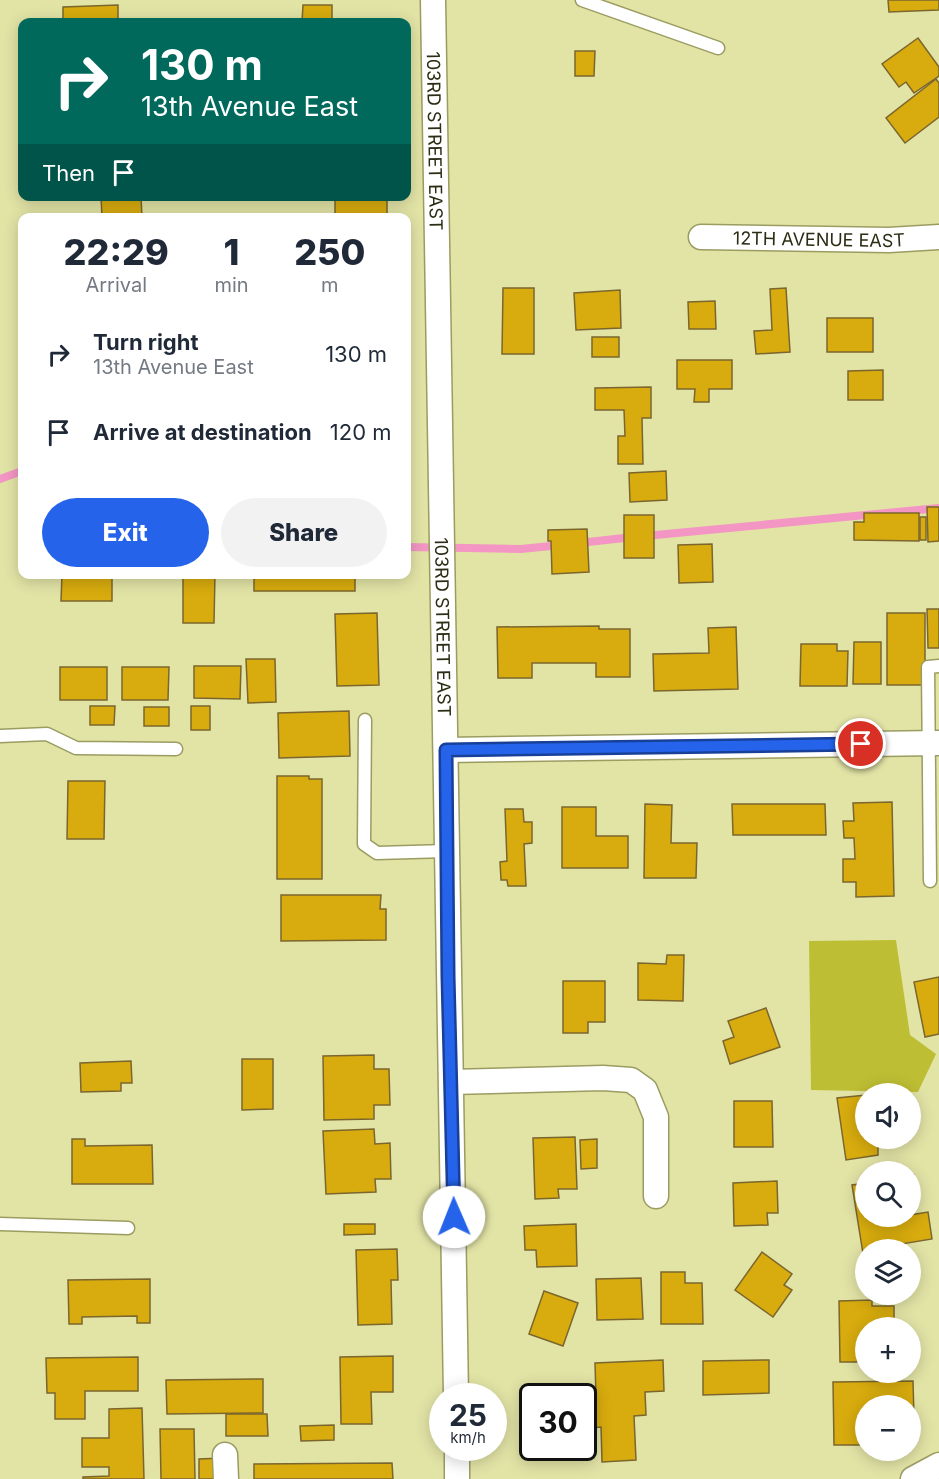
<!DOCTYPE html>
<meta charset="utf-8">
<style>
body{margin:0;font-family:Inter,sans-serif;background:#f2f2f3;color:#1f2937;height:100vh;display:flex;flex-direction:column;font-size:22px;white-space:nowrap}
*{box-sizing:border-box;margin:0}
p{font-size:20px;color:#747a83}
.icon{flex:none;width:33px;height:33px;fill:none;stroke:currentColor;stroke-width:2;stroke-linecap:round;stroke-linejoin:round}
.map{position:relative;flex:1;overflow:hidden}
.details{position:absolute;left:18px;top:213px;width:393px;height:366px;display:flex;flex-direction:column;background:#fff;border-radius:12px;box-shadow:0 3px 15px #0003}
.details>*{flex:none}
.banner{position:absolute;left:18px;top:18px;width:393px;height:183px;border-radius:12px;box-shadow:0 3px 15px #0003;background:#00695c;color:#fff;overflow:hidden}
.tools{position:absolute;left:855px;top:1083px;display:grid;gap:12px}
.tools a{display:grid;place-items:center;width:66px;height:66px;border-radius:50%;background:#fff;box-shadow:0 3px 15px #0003;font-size:30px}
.speed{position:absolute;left:429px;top:1383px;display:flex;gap:12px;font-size:30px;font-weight:700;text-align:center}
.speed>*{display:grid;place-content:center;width:78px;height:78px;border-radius:50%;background:#fff;box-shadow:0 3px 15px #0003;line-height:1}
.speed small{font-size:15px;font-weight:400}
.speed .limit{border:3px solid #111;border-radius:9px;background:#fff;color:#111}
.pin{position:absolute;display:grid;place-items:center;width:51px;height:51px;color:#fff;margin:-26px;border:3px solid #fff;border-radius:50%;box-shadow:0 2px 6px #0007}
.me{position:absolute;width:66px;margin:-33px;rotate:359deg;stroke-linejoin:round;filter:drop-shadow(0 0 4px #0008)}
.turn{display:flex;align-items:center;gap:21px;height:126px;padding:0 24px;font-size:27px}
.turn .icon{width:78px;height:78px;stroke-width:2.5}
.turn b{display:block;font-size:42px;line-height:51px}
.then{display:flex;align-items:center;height:57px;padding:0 24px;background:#0003;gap:12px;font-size:22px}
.eta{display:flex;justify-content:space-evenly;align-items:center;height:102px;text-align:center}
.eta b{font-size:36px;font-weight:800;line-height:42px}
.cta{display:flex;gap:12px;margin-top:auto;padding:12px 24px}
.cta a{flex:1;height:69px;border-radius:36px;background:#2563eb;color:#fff;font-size:24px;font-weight:800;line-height:69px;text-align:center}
.cta a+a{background:#f2f2f3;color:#1f2937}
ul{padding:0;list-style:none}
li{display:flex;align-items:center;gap:18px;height:78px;padding:0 24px}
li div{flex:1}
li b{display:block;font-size:22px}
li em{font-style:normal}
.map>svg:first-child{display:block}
.green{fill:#bebe34}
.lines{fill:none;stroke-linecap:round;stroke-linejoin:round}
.stream{stroke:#f396c3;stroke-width:8}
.building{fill:#d8ac0e;stroke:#7b662d;stroke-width:1.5}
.service-casing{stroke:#9b9c61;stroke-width:15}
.minor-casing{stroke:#9b9c61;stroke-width:27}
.service{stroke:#fff;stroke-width:12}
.minor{stroke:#fff;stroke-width:24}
.route-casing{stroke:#184099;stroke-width:15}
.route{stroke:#2563eb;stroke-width:10}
.labels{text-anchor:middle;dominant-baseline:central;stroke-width:4.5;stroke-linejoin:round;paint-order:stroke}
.street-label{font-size:18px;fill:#2c2d14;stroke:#fff}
</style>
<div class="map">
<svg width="939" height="1479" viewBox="0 0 939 1479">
<rect width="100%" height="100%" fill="#e2e4a6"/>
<polygon class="green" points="896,940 910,1035 936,1054 918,1092 811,1090 809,941"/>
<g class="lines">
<g class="stream">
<polyline points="0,479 22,471"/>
<polyline points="645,536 939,508"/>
<polyline points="579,543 633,537"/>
<polyline points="406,547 521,549 561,545"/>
</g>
</g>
<g class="building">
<polygon points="888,0 939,0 939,10 889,12"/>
<polygon points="118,5 118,22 63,22 63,7"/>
<polygon points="303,5 332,5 332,22 302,22"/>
<polygon points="918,38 939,67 939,76 914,93 906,82 899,87 882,64"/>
<polygon points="575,51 595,51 594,76 575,76"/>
<polygon points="936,79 939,83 939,117 905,143 886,118"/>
<polygon points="101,196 141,196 142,218 102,218"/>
<rect x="335" y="196" width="52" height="22"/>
<polygon points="503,288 534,288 534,354 502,354"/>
<polygon points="786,288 790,352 756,354 754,331 772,330 770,289"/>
<polygon points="620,290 621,328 576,330 574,293"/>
<polygon points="715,301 716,329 689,329 688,302"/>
<rect x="827" y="318" width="46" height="34"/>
<rect x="592" y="337" width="27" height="20"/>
<polygon points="677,360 732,360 732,389 709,389 709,402 694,402 695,389 677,389"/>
<polygon points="883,370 883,400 848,400 848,371"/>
<polygon points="651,387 651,418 642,418 643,464 618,464 618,436 625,436 624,410 595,410 595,388"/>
<polygon points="666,471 667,500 630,502 629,473"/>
<polygon points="927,507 939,507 939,541 928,542"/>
<polygon points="864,513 919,513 919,541 854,540 854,522 864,522"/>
<rect x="624" y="515" width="30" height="43"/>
<rect x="920" y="517" width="6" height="23"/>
<polygon points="587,529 589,572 552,574 551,541 548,541 548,530"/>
<polygon points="712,544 713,582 679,583 678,545"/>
<polygon points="62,574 112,574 112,601 61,601"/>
<polygon points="183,574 215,574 214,623 183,623"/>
<rect x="254" y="574" width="101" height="17"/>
<polygon points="927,609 939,609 939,648 928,648"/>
<polygon points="377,613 379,685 337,686 335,614"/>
<rect x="887" y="613" width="38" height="72"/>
<polygon points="599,626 599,629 630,629 630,677 596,677 596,663 532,663 532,678 498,678 497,627"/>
<polygon points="736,627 738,689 654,691 653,654 709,653 708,628"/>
<polygon points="854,642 881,642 881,684 853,684"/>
<polygon points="801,644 837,644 837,651 848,651 847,686 800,686"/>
<polygon points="246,659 275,659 276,702 248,703"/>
<polygon points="194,666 241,666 240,699 194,698"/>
<rect x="60" y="667" width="47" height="33"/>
<polygon points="122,667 169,667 168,700 122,700"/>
<polygon points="90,706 115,706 114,725 90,725"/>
<rect x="191" y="706" width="19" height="24"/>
<rect x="144" y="707" width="25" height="19"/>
<polygon points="349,711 350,756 279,758 278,713"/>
<polygon points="277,776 309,776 309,779 322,779 322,879 277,879"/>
<polygon points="68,781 105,781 104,839 67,839"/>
<polygon points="892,802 894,896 856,897 856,882 843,882 843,859 855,859 854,838 844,838 843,821 854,821 853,803"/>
<polygon points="645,804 672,805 671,843 697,843 696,878 644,878"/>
<polygon points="732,804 825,804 826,835 733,835"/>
<polygon points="562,807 596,807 596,836 628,836 628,868 562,868"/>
<polygon points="505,809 523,809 524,822 532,822 532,843 524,844 526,886 508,886 507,880 501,880 500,862 507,861"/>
<polygon points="281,895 381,895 380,909 386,909 386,940 281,941"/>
<polygon points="667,955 684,955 683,1001 638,1000 638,963 666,964"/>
<polygon points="939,977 939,1034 925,1037 914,982"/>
<polygon points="563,981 605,981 605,1022 588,1022 588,1033 563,1033"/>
<polygon points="766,1008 780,1047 730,1064 723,1041 734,1037 728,1021"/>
<polygon points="374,1055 374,1069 389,1069 390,1105 374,1105 374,1119 324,1120 323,1056"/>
<polygon points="242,1059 273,1059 273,1109 242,1110"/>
<polygon points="131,1061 132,1083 121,1083 121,1091 81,1092 80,1063"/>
<polygon points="866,1095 866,1138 898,1138 898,1143 878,1146 878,1155 846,1160 837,1098"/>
<polygon points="734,1101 772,1101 773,1147 734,1147"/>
<polygon points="374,1129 375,1144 390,1143 391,1179 375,1179 376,1192 326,1194 323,1131"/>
<polygon points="575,1137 577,1189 558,1189 559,1198 535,1199 533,1138"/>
<polygon points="72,1139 85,1139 85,1146 152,1145 153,1184 72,1184"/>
<polygon points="597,1139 597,1168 581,1169 580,1140"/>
<polygon points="914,1175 918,1201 910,1202 910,1176"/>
<polygon points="777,1181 778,1213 767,1213 768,1225 734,1226 733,1183"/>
<polygon points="866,1183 866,1216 910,1216 910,1215 928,1212 932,1239 901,1244 902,1250 866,1250 865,1266 852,1185"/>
<polygon points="344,1224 375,1224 375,1234 344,1235"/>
<polygon points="576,1224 577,1266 537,1267 536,1250 525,1250 524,1226"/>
<polygon points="397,1249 398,1280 391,1280 392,1324 358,1325 356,1250"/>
<polygon points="762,1252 792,1274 784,1285 792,1290 773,1317 735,1290"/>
<polygon points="661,1272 685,1272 685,1283 702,1283 703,1324 661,1324"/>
<polygon points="641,1278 643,1319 597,1320 596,1279"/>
<polygon points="150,1279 150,1323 137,1323 137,1316 82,1317 82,1324 69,1324 68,1280"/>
<polygon points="544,1291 578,1303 563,1346 529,1334"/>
<polygon points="872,1300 872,1306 894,1306 894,1328 866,1328 866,1362 840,1362 839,1301"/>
<polygon points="393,1356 393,1392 371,1392 372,1424 341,1424 340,1357"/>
<polygon points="138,1357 138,1391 85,1391 85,1419 55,1419 55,1393 47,1393 46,1358"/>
<polygon points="663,1360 664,1391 645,1392 646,1415 634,1416 636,1460 602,1462 601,1427 592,1428 591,1397 596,1397 595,1363"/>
<polygon points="769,1360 769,1393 703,1395 703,1361"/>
<polygon points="263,1379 263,1413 167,1414 166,1380"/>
<polygon points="913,1381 914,1418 910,1418 910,1406 866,1406 866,1430 860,1430 860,1445 834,1445 833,1382"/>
<polygon points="142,1408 144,1479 83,1479 83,1477 109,1476 109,1467 82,1467 82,1438 109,1438 109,1409"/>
<polygon points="226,1414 267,1414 268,1436 226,1436"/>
<polygon points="334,1425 334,1440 301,1441 300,1426"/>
<polygon points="160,1429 194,1429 195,1479 161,1479"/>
<polygon points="221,1458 221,1479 199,1479 199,1459"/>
<polygon points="392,1463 393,1479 254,1479 254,1464"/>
</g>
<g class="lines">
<defs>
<g id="service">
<polyline points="582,0 718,48"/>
<polyline points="365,720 364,844 377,853 447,851"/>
<polyline points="0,736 47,734 76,748 176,749"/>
<polyline points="930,881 928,667 939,666"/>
<polyline points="0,1224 128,1228"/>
</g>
<g id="minor">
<path id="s1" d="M433 0 456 1396"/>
<path id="s2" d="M701 237 889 240 939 237"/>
<polyline points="446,750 939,743"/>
<polyline points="452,1082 603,1078 631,1080 645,1090 656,1117 656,1196"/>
<polyline points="457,1448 457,1479"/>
<polyline points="225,1455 226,1479"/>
<polyline points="913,1479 939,1465"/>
</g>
</defs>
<use href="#service" class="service-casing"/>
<use href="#minor" class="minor-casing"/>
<use href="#service" class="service"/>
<use href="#minor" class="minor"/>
</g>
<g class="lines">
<defs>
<polyline id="route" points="454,1217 448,976 446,750 861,744"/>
</defs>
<use href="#route" class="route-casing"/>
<use href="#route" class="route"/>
</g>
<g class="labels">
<g class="street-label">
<text stroke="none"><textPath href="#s1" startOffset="141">103RD STREET EAST</textPath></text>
<text stroke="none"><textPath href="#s2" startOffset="118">12TH AVENUE EAST</textPath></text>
<text stroke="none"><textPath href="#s1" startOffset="627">103RD STREET EAST</textPath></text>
</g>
</g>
</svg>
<div class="tools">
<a><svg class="icon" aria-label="sound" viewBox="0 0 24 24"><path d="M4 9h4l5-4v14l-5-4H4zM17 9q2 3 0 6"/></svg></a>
<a><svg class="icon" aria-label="search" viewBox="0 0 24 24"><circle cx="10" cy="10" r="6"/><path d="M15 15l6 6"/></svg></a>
<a><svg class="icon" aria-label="layers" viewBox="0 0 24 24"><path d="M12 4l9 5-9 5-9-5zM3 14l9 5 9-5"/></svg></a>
<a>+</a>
<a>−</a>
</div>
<div class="speed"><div>25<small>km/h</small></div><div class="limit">30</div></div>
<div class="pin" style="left:861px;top:744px;background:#d93025"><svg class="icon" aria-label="arrive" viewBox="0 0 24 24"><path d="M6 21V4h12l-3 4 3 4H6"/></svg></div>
<svg class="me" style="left:454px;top:1217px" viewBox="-20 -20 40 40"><circle r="19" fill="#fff"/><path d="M0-13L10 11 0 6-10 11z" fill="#2563eb"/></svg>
<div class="banner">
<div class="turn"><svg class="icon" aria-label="right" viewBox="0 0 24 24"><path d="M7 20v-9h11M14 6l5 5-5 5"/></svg><div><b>130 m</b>13th Avenue East</div></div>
<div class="then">Then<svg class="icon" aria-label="arrive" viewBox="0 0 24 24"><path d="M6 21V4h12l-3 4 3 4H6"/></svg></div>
</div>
<section class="details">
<div class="eta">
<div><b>22:29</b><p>Arrival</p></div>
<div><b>1</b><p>min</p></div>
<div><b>250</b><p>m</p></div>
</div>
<ul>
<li><svg class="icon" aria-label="right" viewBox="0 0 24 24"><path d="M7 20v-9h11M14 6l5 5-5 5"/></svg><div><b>Turn right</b><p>13th Avenue East</p></div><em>130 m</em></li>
<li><svg class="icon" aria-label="arrive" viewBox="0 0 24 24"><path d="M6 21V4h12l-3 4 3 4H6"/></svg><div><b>Arrive at destination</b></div><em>120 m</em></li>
</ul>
<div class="cta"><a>Exit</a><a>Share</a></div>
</section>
</div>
